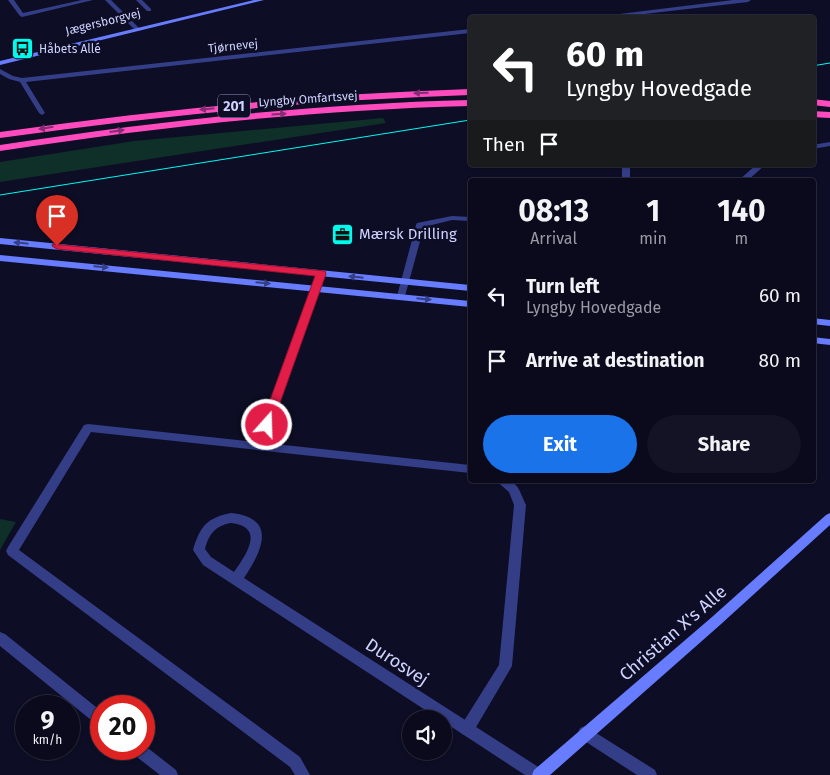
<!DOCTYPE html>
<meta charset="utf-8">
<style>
body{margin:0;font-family:"Fira Sans",sans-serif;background:#131325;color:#f1f3f6;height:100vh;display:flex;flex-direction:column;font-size:19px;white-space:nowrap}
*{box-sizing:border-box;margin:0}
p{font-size:16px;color:#999aa3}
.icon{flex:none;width:28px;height:28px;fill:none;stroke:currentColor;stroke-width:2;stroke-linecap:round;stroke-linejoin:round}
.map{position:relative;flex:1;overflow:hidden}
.sheet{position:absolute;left:468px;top:178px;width:348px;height:305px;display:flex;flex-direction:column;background:#0a0a1c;border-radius:5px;box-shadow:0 1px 4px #0004,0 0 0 1px #2a2b3b}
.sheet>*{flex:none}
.guide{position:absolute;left:468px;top:15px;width:348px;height:152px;border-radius:5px;box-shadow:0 1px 4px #0004,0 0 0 1px #2a2b3b;background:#202124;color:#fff;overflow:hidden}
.controls{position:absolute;left:402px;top:710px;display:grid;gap:10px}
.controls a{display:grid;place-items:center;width:50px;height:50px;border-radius:50%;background:#0a0a1c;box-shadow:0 1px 4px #0004,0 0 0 1px #2a2b3b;font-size:25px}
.speed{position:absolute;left:15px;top:695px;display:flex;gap:10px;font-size:25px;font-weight:700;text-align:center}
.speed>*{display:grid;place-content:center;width:65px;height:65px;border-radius:50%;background:#0a0a1c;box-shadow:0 1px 4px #0004,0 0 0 1px #2a2b3b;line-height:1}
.speed small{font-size:12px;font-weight:400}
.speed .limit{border:8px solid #d22;background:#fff;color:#111}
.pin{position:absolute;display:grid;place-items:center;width:42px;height:42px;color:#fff;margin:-51px -21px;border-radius:50% 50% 50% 0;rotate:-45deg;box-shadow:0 0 5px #0007}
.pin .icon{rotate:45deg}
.me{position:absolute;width:55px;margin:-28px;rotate:20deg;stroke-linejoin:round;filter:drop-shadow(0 0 4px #0008)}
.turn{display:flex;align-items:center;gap:18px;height:105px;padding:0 15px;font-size:22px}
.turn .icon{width:65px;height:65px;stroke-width:2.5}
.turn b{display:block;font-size:35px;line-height:42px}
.then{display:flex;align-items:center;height:48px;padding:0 15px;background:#0003;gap:10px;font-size:19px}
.eta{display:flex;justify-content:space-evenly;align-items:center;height:85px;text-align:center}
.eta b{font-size:30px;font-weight:700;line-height:35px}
.button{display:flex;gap:10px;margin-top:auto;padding:10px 15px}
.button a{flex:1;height:58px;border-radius:30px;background:#1a73e8;color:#fff;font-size:20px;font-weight:700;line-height:58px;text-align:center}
.button a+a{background:#131325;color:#f1f3f6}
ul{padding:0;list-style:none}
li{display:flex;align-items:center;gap:15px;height:65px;padding:0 15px}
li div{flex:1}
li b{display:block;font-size:19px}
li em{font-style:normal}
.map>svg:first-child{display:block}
.green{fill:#0f2f29}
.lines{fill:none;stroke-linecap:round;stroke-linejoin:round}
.lane{fill:#343e87;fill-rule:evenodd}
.street{fill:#343e87;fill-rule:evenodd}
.secondary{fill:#677cff;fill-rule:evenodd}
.highway{fill:#ff4bbe;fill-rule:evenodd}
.tram{stroke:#00fbed;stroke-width:1}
.oneway{fill:#862c72}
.oneway2{fill:#353f87}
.route{fill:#e11d48;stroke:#92132f}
.labels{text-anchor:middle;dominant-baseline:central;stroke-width:5;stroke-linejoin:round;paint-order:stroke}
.far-street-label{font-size:12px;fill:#d0d3ff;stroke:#0d0d25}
.far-poi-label{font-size:12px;fill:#d0d3ff;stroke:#0d0d25;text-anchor:start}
.shield{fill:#0d0d25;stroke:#9698be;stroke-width:1}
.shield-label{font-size:14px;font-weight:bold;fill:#d0d3ff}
.poi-label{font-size:15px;fill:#d0d3ff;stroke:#0d0d25;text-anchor:start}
.near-street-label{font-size:18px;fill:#d0d3ff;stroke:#0d0d25}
</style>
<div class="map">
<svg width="830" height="775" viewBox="0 0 830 775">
<rect width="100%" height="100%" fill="#0d0d25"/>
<g class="green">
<polygon points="383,118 386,123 0,182 0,162 134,141"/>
<polygon points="0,519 16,522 0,550"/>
</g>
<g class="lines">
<g class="lane">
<polygon points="136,0 142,0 151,9 151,11 147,11"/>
<rect x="622" y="165" width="8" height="15"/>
<polygon points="452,216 470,217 470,221 452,220 424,227 405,296 401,299 398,298 397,296 416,225 417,223"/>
<polygon points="321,271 325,274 272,425 271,428 263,428 262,425 317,274"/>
<polygon points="88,424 470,465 470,473 91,432 19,550 300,757 310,775 295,775 290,767 8,555 6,551 8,547 84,425"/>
<path d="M495 480C519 480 517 486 526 505L512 666 472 734 467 736 462 734 460 729 462 724 499 665 514 505 509 492Z"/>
<polygon points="0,632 5,634 101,711 101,726 96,724 0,646"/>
<polygon points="144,745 176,770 178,775 160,775 133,754 131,749 144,749"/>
</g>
<g class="street">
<polygon points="8,0 14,0 23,13 82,0 93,0 22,17 20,16"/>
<polygon points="105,0 111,0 140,29 140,31 136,31"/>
<polygon points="733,0 751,0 748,2 610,18 587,18"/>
<polygon points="470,29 470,33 26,82 45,113 42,115 39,113 20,82 9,79 0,74 0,69 13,76 22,78"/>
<polygon points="830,142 830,146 812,149 812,145"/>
<polygon points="756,165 765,165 748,180 739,180"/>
<path d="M231 513C278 518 262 551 244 578L543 770 545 775H525L444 722V719H439L203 565 193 550C200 527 206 518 231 513ZM231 523C266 527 246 555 234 572L211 557 205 549C209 534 215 526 231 523Z"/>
<polygon points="585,726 655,770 657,775 637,775 580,738 578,733 580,728"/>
</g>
<g class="secondary">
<polygon points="254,0 264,0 0,65 0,61"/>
<polygon points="0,238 470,285 470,291 0,244"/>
<polygon points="0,255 470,301 470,307 0,261"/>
<polygon points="812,318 830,320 830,326 812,324"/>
<polygon points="812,337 830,339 830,345 812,343"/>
<polygon points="830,513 830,525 720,625 550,775 532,775 534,770 712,617 826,515"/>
</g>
<g class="highway">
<path d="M470 89V95C312 100 156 116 0 138V132C156 110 312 94 470 89Z"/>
<polygon points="812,99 830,101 830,107 812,105"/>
<path d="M470 100V106C312 110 156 127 0 151V145C156 121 312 104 470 100Z"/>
<polygon points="812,111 830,112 830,118 812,117"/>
</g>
<g class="tram">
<polyline points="812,66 830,63"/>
<polyline points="0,195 470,120"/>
</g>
</g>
<defs><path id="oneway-solid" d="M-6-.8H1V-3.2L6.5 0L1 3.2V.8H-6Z" transform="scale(1.25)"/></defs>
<g class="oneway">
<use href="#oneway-solid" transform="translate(421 93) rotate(179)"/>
<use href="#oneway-solid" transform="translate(207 109) rotate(174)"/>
<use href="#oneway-solid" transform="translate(279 114) rotate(-4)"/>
<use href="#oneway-solid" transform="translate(46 128) rotate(171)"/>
<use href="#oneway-solid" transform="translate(117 131) rotate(-8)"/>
</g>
<g class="oneway2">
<use href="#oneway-solid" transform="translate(21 243) rotate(-174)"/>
<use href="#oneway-solid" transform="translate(101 267) rotate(5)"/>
<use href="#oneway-solid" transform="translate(356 277) rotate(-174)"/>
<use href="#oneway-solid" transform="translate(263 283) rotate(5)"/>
<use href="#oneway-solid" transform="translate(424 299) rotate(6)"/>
</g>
<polygon class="route" points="53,244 325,271 326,274 271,428 267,429 261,425 315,276 57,249 52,246"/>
<defs>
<symbol id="bus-square" viewBox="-11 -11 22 22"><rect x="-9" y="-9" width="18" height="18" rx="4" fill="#00fbed" stroke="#0d0d25"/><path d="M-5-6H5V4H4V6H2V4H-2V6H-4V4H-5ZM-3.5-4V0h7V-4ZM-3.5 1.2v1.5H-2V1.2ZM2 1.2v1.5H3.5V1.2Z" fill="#111"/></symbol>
<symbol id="office-square" viewBox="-11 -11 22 22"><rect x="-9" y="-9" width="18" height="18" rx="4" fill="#00fbed" stroke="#0d0d25"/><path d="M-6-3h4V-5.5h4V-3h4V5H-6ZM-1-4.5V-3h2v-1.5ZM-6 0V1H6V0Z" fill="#111"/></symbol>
</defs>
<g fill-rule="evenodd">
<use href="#bus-square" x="10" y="36" width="25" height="25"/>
<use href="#office-square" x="330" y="222" width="25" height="25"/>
</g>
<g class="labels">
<g class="far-street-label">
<text transform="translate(103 22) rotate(-14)">Jægersborgvej</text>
<text transform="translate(233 46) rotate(-6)">Tjørnevej</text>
<text transform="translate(308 99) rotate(-4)">Lyngby Omfartsvej</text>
</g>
<g class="far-poi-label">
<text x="39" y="49">Håbets Allé</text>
</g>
<rect class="shield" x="218" y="94.5" width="32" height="23" rx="4"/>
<g class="shield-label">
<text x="234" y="106">201</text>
</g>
<g class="poi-label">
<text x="359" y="234">Mærsk Drilling</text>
</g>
<g class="near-street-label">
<text transform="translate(673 633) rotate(-41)">Christian X's Alle</text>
<text transform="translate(397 662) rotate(33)">Durosvej</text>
</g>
</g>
</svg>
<div class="controls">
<a><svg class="icon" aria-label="sound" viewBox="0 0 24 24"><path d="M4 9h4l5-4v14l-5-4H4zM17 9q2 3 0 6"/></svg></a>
</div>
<div class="speed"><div>9<small>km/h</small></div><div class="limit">20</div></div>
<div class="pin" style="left:57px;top:246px;background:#d93025"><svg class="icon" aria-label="arrive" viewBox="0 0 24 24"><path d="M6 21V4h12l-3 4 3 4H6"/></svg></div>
<svg class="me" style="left:267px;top:425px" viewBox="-20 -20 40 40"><circle r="17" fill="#e11d48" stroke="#fff" stroke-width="3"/><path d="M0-11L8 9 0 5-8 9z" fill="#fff"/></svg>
<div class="guide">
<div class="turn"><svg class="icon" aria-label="left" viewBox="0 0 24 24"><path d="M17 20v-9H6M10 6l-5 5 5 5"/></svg><div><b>60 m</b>Lyngby Hovedgade</div></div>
<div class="then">Then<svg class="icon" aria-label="arrive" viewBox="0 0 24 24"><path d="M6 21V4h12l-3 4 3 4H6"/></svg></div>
</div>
<section class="sheet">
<div class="eta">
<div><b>08:13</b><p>Arrival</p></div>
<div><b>1</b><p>min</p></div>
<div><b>140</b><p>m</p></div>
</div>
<ul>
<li><svg class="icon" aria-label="left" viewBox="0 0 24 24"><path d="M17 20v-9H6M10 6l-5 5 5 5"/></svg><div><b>Turn left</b><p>Lyngby Hovedgade</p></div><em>60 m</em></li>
<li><svg class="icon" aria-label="arrive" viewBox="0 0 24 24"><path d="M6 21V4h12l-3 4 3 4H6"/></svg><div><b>Arrive at destination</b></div><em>80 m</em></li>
</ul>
<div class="button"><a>Exit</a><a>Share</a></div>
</section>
</div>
